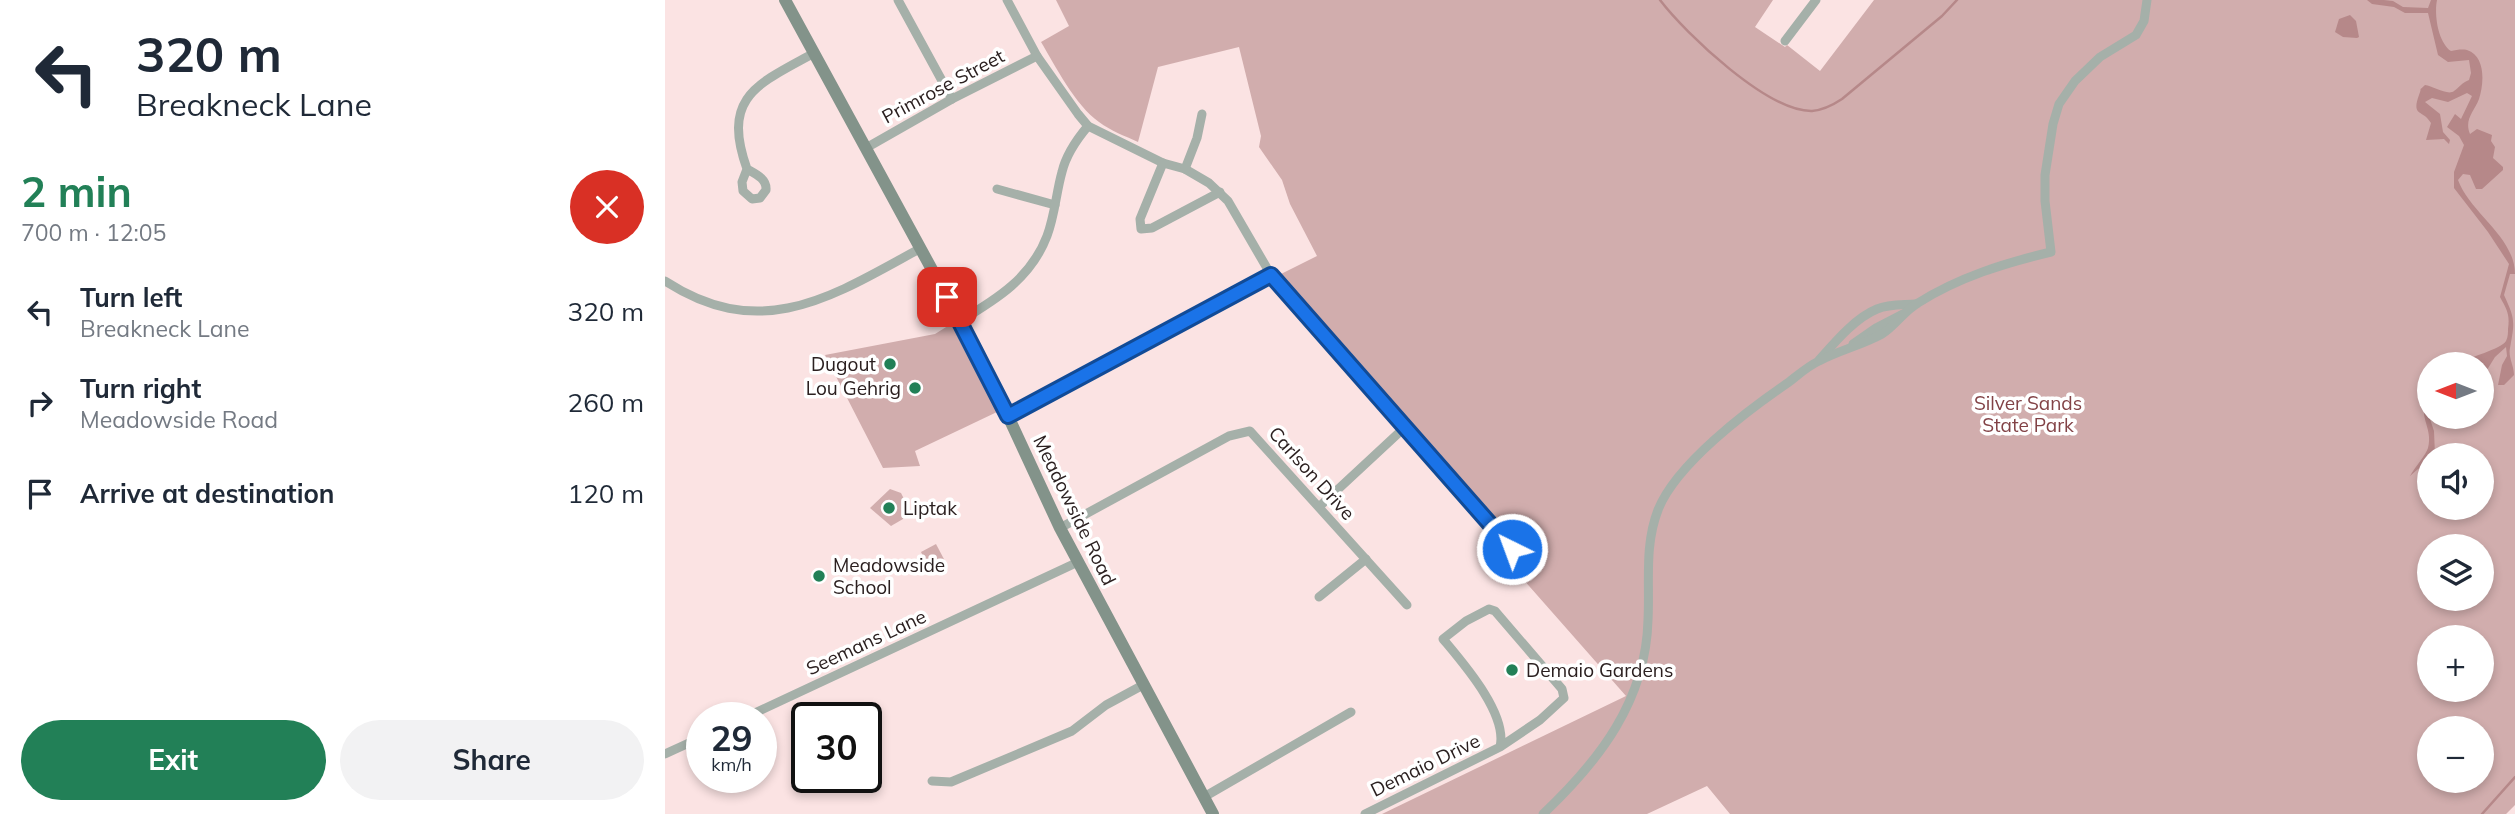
<!DOCTYPE html>
<meta charset="utf-8">
<style>
body{margin:0;font-family:Mulish,sans-serif;background:#f2f2f3;color:#1f2937;height:100vh;display:flex;flex-direction:column;font-size:26px;white-space:nowrap}
*{box-sizing:border-box;margin:0}
p{font-size:23px;color:#747a83}
.icon{flex:none;width:38px;height:38px;fill:none;stroke:currentColor;stroke-width:2;stroke-linecap:round;stroke-linejoin:round}
.map{position:relative;flex:1;overflow:hidden}
.panel{display:flex;flex-direction:column;background:#fff;width:665px}
.panel>*{flex:none}
.guide{background:#fff;color:#1f2937;overflow:hidden}
.needle{width:46px;rotate:270deg}
.tools{position:absolute;left:1752px;top:352px;display:grid;gap:14px}
.tools a{display:grid;place-items:center;width:77px;height:77px;border-radius:50%;background:#fff;box-shadow:0 4px 10px #0003;font-size:35px}
.speed{position:absolute;left:21px;top:702px;display:flex;gap:14px;font-size:35px;font-weight:700;text-align:center}
.speed>*{display:grid;place-content:center;width:91px;height:91px;border-radius:50%;background:#fff;box-shadow:0 4px 10px #0003;line-height:1}
.speed small{font-size:18px;font-weight:400}
.speed .limit{border:4px solid #111;border-radius:10px;background:#fff;color:#111}
.pin{position:absolute;display:grid;place-items:center;width:60px;height:60px;color:#fff;margin:-30px;border-radius:14px;box-shadow:0 4px 10px #0006}
.me{position:absolute;width:77px;margin:-38px;rotate:318deg;stroke-linejoin:round;filter:drop-shadow(0 0 5px #0008)}
.turn{display:flex;align-items:center;gap:24px;height:147px;padding:0 21px;font-size:32px}
.turn .icon{width:91px;height:91px;stroke-width:2.5}
.turn b{display:block;font-size:49px;line-height:60px}
.round{display:grid;place-items:center;flex:none;width:74px;height:74px;border-radius:37px;background:#f2f2f3}
.headline{display:flex;align-items:center;justify-content:space-between;height:119px;padding:0 21px}
h1{font-size:42px;font-weight:700;line-height:52px;color:#228057}
.button{display:flex;gap:14px;margin-top:auto;padding:14px 21px}
.button a{flex:1;height:80px;border-radius:42px;background:#228057;color:#fff;font-size:28px;font-weight:700;line-height:80px;text-align:center}
.button a+a{background:#f2f2f3;color:#1f2937}
ul{padding:0;list-style:none}
li{display:flex;align-items:center;gap:21px;height:91px;padding:0 21px}
li div{flex:1}
li b{display:block;font-size:26px}
li em{font-style:normal}
main{display:flex;flex:1;min-height:0}
.map>svg:first-child{display:block}
.green{fill:#d1adad;fill-rule:evenodd}
.water{fill:#b68889}
.lines{fill:none;stroke-linecap:round;stroke-linejoin:round}
.stream{stroke:#b68889;stroke-width:2.5}
.street{stroke:#a5b0a9;stroke-width:9}
.secondary{stroke:#83938a;stroke-width:12}
.route-casing{stroke:#114b97;stroke-width:18}
.route{stroke:#1a73e8;stroke-width:12}
.poi-dot{fill:#228057;stroke:#fff;stroke-width:2.5}
.labels{text-anchor:middle;dominant-baseline:central;stroke-width:7;stroke-linejoin:round;paint-order:stroke}
.street-label{font-size:19px;fill:#2b2020;stroke:#fff}
.poi-label{font-size:19px;fill:#2b2020;stroke:#fff;text-anchor:start}
.park-label{font-size:19px;fill:#824246;stroke:#fff}
</style>
<main>
<section class="panel">
<div class="guide">
<div class="turn"><svg class="icon" aria-label="left" viewBox="0 0 24 24"><path d="M17 20v-9H6M10 6l-5 5 5 5"/></svg><div><b>320 m</b>Breakneck Lane</div></div>
</div>
<div class="headline"><div><h1>2 min</h1><p>700 m · 12:05</p></div><a class="round" style="background:#d93025;color:#fff"><svg class="icon" aria-label="close" viewBox="0 0 24 24"><path d="M6 6l12 12M18 6L6 18"/></svg></a></div>
<ul>
<li><svg class="icon" aria-label="left" viewBox="0 0 24 24"><path d="M17 20v-9H6M10 6l-5 5 5 5"/></svg><div><b>Turn left</b><p>Breakneck Lane</p></div><em>320 m</em></li>
<li><svg class="icon" aria-label="right" viewBox="0 0 24 24"><path d="M7 20v-9h11M14 6l5 5-5 5"/></svg><div><b>Turn right</b><p>Meadowside Road</p></div><em>260 m</em></li>
<li><svg class="icon" aria-label="arrive" viewBox="0 0 24 24"><path d="M6 21V4h12l-3 4 3 4H6"/></svg><div><b>Arrive at destination</b></div><em>120 m</em></li>
</ul>
<div class="button"><a>Exit</a><a>Share</a></div>
</section>
<div class="map">
<svg width="1850" height="814" viewBox="0 0 1850 814">
<rect width="100%" height="100%" fill="#fbe3e3"/>
<g class="green">
<path d="M391 0H1108L1090 27 1120 47 1122 45 1155 71 1209 0H1850V805L1841 814H1065L1042 786 982 814H717L961 696 843 562 858 549 616 274 652 256 625 204 617 180 594 147 596 136 574 47 493 67 473 142C460 136 446 131 434 122 410 105 391 67 376 42L404 26ZM1764 364H1816V416H1764ZM1764 455H1816V508H1764ZM1764 546H1816V598H1764ZM1764 637H1816V690H1764ZM1764 728H1816V780H1764Z"/>
<polygon points="286,324 332,412 250,451 255,466 218,468 160,355 270,334"/>
<polygon points="225,489 236,493 242,505 238,519 226,526 205,508"/>
<polygon points="271,544 281,563 265,570 256,552"/>
</g>
<g class="water">
<path d="M1702 0H1719L1728 1 1738 7 1763 8 1766 0H1772C1769 15 1773 42 1786 51 1791 50 1797 49 1802 50 1821 56 1819 84 1814 99 1809 112 1799 119 1805 134L1812 129 1827 135 1826 141 1830 147 1828 158 1838 167V170L1817 189H1811L1805 175 1798 174 1793 180C1805 213 1850 237 1850 274H1845L1839 295C1850 319 1850 321 1845 348 1843 357 1849 366 1849 375L1839 385H1833L1837 365 1842 356 1841 347 1830 357 1817 378 1816 364H1794C1805 356 1835 350 1841 341 1843 337 1843 333 1843 329 1845 314 1842 310 1835 297L1844 264 1823 232 1789 188V172L1799 145 1794 136 1782 127 1790 114 1796 119 1807 96 1802 93 1783 102 1767 98 1760 102 1775 114 1778 132 1785 140 1784 144 1779 139 1761 140 1766 123C1758 109 1746 117 1754 95 1758 85 1752 93 1760 85 1768 86 1783 96 1789 91 1795 87 1796 83 1804 80L1806 73 1804 60 1783 62 1773 55 1763 13H1740L1729 7 1707 4Z"/>
<polygon points="1685,15 1691,21 1694,37 1692,38 1678,37 1670,32 1674,19"/>
<path d="M1764 393V416L1769 431 1770 455H1764V465L1753 469 1745 476C1750 467 1761 455 1763 448 1769 427 1750 415 1764 393Z"/>
</g>
<g class="lines">
<g class="stream">
<path d="M995 0C1021 34 1103 112 1147 111 1158 110 1168 105 1177 99L1277 16 1292 0"/>
<polyline points="1817,814 1850,777"/>
</g>
<g class="street">
<polyline points="233,0 287,99"/>
<polyline points="342,0 372,56 413,114 423,126 498,163 520,169 544,183 563,201 606,275 847,549"/>
<polyline points="1120,41 1151,0"/>
<polyline points="201,148 287,99 372,56"/>
<polyline points="498,163 475,219 476,229 487,228 555,192"/>
<path d="M82 169 77 182 78 191 87 199 95 198 101 190C102 179 91 174 82 169 56 96 93 84 149 53"/>
<polyline points="520,169 532,138 537,114"/>
<polyline points="332,189 390,205"/>
<path d="M0 281C97 344 168 296 256 248"/>
<path d="M295 321C332 299 366 278 382 236 390 215 391 193 397 172 401 155 412 139 423 126"/>
<polyline points="1188,344 1211,328 1238,314"/>
<path d="M1154 360C1170 342 1190 318 1212 309 1224 304 1237 305 1250 304"/>
<polyline points="343,416 606,275"/>
<polyline points="655,506 739,428"/>
<polyline points="395,528 564,436 585,431 742,605"/>
<polyline points="654,597 701,559"/>
<polyline points="79,718 413,562"/>
<polyline points="0,754 37,737"/>
<polyline points="267,781 286,782 407,731 441,705 478,685"/>
<polyline points="539,797 686,712"/>
<path d="M700 814 835 747 875 720 899 698 897 689 830 611 824 609 801 621 778 639C798 663 843 714 835 747"/>
<path d="M878 814C934 761 981 701 983 620 985 583 979 546 993 510 1011 464 1083 410 1124 382 1133 375 1143 366 1154 361 1175 350 1197 345 1217 334 1231 325 1239 311 1253 303 1294 277 1340 263 1386 252L1380 201V175L1388 124 1394 104 1410 81 1435 57 1471 35 1479 21 1482 0"/>
</g>
<polyline class="secondary" points="120,0 295,321 343,416 395,528 548,814"/>
</g>
<g class="lines">
<defs>
<polyline id="route" points="282,297 343,416 606,275 847,549"/>
</defs>
<use href="#route" class="route-casing"/>
<use href="#route" class="route"/>
</g>
<g class="poi-dot">
<circle cx="225" cy="364" r="7"/>
<circle cx="250" cy="388" r="7"/>
<circle cx="224" cy="508" r="7"/>
<circle cx="154" cy="576" r="7"/>
<circle cx="847" cy="670" r="7"/>
</g>
<g class="labels">
<g class="street-label">
<text transform="translate(278 86) rotate(-28)">Primrose Street</text>
<text transform="translate(647 473) rotate(48)">Carlson Drive</text>
<text transform="translate(410 510) rotate(64)">Meadowside Road</text>
<text transform="translate(201 642) rotate(-25)">Seemans Lane</text>
<text transform="translate(760 765) rotate(-26)">Demaio Drive</text>
</g>
<g class="poi-label">
<text x="211" y="364" text-anchor="end">Dugout</text>
<text x="236" y="388" text-anchor="end">Lou Gehrig</text>
<text x="238" y="508">Liptak</text>
<text x="168" y="565">Meadowside<tspan x="168" dy="22">School</tspan></text>
<text x="861" y="670">Demaio Gardens</text>
</g>
<g class="park-label">
<text x="1363" y="403">Silver Sands<tspan x="1363" dy="22">State Park</tspan></text>
</g>
</g>
</svg>
<div class="tools">
<a><svg class="needle" viewBox="-14 -14 28 28"><path d="M0-13l5 13h-10z" fill="#e53935"/><path d="M0 13l5-13h-10z" fill="#747a83"/></svg></a>
<a><svg class="icon" aria-label="sound" viewBox="0 0 24 24"><path d="M4 9h4l5-4v14l-5-4H4zM17 9q2 3 0 6"/></svg></a>
<a><svg class="icon" aria-label="layers" viewBox="0 0 24 24"><path d="M12 4l9 5-9 5-9-5zM3 14l9 5 9-5"/></svg></a>
<a>+</a>
<a>−</a>
</div>
<div class="speed"><div>29<small>km/h</small></div><div class="limit">30</div></div>
<div class="pin" style="left:282px;top:297px;background:#d93025"><svg class="icon" aria-label="arrive" viewBox="0 0 24 24"><path d="M6 21V4h12l-3 4 3 4H6"/></svg></div>
<svg class="me" style="left:847px;top:549px" viewBox="-20 -20 40 40"><circle r="17" fill="#1a73e8" stroke="#fff" stroke-width="3"/><path d="M0-11L8 9 0 5-8 9z" fill="#fff"/></svg>
</div>
</main>
